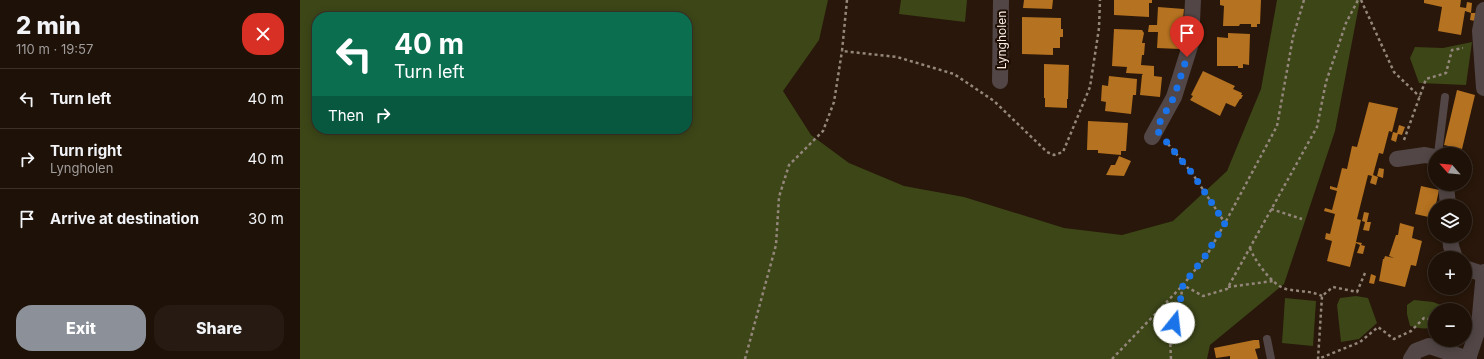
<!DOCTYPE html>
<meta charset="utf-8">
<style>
body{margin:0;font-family:Inter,sans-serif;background:#261a12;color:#f1f3f6;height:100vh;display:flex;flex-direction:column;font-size:15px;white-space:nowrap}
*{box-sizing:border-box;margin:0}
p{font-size:13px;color:#a19d9c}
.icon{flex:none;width:22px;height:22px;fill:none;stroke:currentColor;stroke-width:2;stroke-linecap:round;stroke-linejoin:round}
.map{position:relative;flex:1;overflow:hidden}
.sheet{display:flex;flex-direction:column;background:#1e1108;width:300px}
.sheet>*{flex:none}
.guide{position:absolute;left:12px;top:12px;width:380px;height:122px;border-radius:16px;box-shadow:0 2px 10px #0003,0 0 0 1px #3c3129;background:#0b6e4f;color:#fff;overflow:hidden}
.needle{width:26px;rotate:297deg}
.fabs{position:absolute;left:1128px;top:147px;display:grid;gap:8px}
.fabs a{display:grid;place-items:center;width:44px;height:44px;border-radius:50%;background:#1e1108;box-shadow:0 2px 10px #0003,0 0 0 1px #3c3129;font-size:20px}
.pin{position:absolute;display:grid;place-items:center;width:34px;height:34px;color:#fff;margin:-41px -17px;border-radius:50% 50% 50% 0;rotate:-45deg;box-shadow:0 0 4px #0007}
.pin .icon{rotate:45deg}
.me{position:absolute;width:44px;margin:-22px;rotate:16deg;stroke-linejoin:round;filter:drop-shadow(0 0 3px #0008)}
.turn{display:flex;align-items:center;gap:14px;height:84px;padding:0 16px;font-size:18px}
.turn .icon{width:52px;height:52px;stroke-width:2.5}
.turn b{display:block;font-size:28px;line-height:34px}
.then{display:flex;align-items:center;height:38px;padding:0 16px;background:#0003;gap:8px;font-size:15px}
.round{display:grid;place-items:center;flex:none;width:42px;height:42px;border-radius:16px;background:#261a12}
.summary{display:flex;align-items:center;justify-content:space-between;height:68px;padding:0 16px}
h1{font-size:24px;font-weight:800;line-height:30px}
.primary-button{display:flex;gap:8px;margin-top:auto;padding:8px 16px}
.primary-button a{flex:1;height:46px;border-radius:16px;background:#8c9099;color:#fff;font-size:16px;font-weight:800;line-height:46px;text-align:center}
.primary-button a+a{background:#261a12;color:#f1f3f6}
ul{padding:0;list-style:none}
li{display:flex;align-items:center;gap:12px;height:60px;padding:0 16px;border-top:1px solid #3c3129}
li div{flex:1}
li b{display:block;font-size:15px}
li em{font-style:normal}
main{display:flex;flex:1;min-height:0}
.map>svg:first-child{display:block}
.green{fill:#3c4617;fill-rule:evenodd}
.building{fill:#b57220}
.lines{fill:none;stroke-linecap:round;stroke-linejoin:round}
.path{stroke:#94867b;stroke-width:2.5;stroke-dasharray:3 3;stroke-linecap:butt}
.lane{stroke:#524646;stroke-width:8}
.street{stroke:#524646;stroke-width:16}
.route{stroke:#1a73e8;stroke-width:7;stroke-dasharray:0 12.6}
.labels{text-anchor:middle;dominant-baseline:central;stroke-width:4;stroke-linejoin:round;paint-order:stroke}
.street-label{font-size:12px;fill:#f6eae1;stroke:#1e0e03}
</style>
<main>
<section class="sheet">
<div class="summary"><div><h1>2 min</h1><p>110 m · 19:57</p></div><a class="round" style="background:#d93025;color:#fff"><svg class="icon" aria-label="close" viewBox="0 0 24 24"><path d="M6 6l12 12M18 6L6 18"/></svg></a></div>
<ul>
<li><svg class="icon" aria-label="left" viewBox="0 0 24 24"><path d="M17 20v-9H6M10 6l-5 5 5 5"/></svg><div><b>Turn left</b></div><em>40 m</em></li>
<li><svg class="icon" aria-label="right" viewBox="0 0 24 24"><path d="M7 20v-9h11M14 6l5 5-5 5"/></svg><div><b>Turn right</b><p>Lyngholen</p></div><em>40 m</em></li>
<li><svg class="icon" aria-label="arrive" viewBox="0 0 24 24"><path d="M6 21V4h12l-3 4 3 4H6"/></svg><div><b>Arrive at destination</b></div><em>30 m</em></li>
</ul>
<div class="primary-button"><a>Exit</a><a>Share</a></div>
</section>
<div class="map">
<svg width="1184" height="359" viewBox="0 0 1184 359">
<rect width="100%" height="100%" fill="#28170a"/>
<g class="green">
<path d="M0 0H528L519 40 483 91 511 135 549 163 604 186 664 197 764 228 822 235 873 221 927 171 961 89 977 0H1060L1035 131 984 284 910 345 907 359H0ZM17 17H387V129H17Z"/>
<polygon points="601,0 667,0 665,22 599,14"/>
<polygon points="1172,42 1166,85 1119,83 1110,58 1115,47 1143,48"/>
<polygon points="1056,296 1068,298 1077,323 1059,339 1041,342 1037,305 1040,298"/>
<polygon points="985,298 1016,301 1013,346 982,343"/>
<path d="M1114 300 1133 302 1141 305V310H1135V325C1127 331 1119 328 1110 326L1107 314V305Z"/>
</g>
<g class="building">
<polygon points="724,0 753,0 752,9 723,8"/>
<polygon points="814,0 852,0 852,3 849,3 849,17 814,15"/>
<polygon points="920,0 961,0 960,24 957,24 957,27 951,27 951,24 940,24 939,26 923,26 924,6 920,5"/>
<polygon points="1124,0 1161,0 1160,7 1166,8 1167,2 1172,3 1171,13 1176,13 1175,21 1170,20 1171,13 1165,11 1161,35 1138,31 1142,7 1124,3"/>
<polygon points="858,7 884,9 880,49 857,48 858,32 848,32 849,25 857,25"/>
<polygon points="722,17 761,18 761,29 763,29 763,37 760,37 760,48 753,48 753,55 722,54"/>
<polygon points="814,29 842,30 844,33 842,43 845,43 844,55 842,55 841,65 854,66 854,76 862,77 860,97 840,95 842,75 843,74 826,73 827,67 812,66"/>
<polygon points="928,33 950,34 949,65 943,64 943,68 938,68 938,66 917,66 917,37 928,38"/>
<polygon points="744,64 769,65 768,99 767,99 767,108 745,107 745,98 744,98"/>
<polygon points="903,71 935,86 933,89 942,93 941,95 943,95 941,99 940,99 935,107 926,103 920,116 890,100 893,96 891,95"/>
<polygon points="809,76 837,79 836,95 833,95 831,114 805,111 806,102 801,101 802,85 808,86"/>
<polygon points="1157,90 1175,95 1162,149 1144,145"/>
<polygon points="1069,102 1098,108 1092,132 1089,131 1083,154 1079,153 1073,175 1078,177 1076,185 1070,183 1072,176 1068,175 1057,219 1061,220 1056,242 1062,243 1061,245 1065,246 1063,254 1057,253 1060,245 1056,243 1050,267 1027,261 1032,241 1025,239 1026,233 1030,234 1035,214 1024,211 1025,208 1032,210 1037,191 1030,189 1030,186 1037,188 1042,168 1047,169 1052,146 1057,147"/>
<polygon points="788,121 828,123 826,151 821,151 821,155 798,153 798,150 787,150"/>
<polygon points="1099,125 1105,127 1102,135 1098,134 1096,142 1091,140 1093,132 1097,133"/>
<polygon points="819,156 831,161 824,176 806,175 811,165 815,165"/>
<polygon points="1079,168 1084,169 1083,178 1077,176"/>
<polygon points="1121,186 1139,190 1133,218 1115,214"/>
<polygon points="1064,212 1069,213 1067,222 1071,222 1069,231 1063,230 1065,222 1062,221"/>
<polygon points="1100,223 1114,227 1112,238 1122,241 1116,266 1111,265 1105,287 1079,281 1083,259 1084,259 1085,256 1094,258 1089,256 1096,235 1098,235"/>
<polygon points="1071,274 1076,276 1074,284 1069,283"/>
<polygon points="954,340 959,340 960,348 955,349 958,359 930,359 930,356 916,358 914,348"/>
</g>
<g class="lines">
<g class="path">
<polyline points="547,0 542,51 597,57 654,74 694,101 747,152 754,155 763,152 790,87 799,28 800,0"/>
<polyline points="1004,0 993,37 977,126 925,223 907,255 883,285 903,296 927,289 1017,127 1026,82 1046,23 1058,0"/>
<polyline points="1061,0 1094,72 1120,97"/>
<polyline points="1104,140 1126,79 1146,73 1152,50 1163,48"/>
<polyline points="868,144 892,173 925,223"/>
<polyline points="971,209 1002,219"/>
<path d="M950 248C954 260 973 286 986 289 999 292 1009 290 1022 296"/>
<polyline points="1065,273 1057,292 1033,287 1022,296 1018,359 1060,342 1078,327 1094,339 1111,331 1124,318 1135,320"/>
<polyline points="928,287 973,281"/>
<polyline points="445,359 476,245 479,197 489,165 523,131 534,102 542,51"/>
<polyline points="812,359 883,285"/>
<polyline points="871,359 870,338 879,308 883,285"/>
</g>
<g class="lane">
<polyline points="1138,154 1145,97"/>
<polyline points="967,339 971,359"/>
</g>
<g class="street">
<polyline points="1184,10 1180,31 1184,88"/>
<polyline points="700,81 701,0"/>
<polyline points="852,137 874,97 891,43 893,0"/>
<polyline points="1097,159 1125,155 1135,157"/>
<polyline points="1146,184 1148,206"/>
<polyline points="1150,236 1151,246 1155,258"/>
<polyline points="1165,268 1183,274"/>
<polyline points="1111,359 1116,351 1129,346 1169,359"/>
<polyline points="1168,359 1179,326 1184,272"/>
</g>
</g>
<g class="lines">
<polyline class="route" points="874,323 879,308 883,285 906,255 925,223 892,173 856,129 874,97 887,57"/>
</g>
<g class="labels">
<g class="street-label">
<text transform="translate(701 40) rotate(-90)">Lyngholen</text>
</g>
</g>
</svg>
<div class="fabs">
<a><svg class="needle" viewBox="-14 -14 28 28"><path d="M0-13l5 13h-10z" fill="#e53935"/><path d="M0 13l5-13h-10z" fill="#a19d9c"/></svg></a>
<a><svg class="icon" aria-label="layers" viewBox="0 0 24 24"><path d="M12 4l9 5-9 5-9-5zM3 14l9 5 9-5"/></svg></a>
<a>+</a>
<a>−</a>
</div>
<div class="pin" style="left:887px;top:57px;background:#d93025"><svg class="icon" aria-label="arrive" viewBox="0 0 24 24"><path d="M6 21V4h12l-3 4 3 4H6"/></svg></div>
<svg class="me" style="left:874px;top:323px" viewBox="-20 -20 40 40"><circle r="19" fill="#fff"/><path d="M0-13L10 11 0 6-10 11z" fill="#1a73e8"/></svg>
<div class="guide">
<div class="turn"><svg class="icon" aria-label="left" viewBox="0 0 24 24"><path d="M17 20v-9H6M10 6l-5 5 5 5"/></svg><div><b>40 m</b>Turn left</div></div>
<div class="then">Then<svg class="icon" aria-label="right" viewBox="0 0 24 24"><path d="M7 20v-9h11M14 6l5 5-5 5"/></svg></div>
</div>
</div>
</main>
